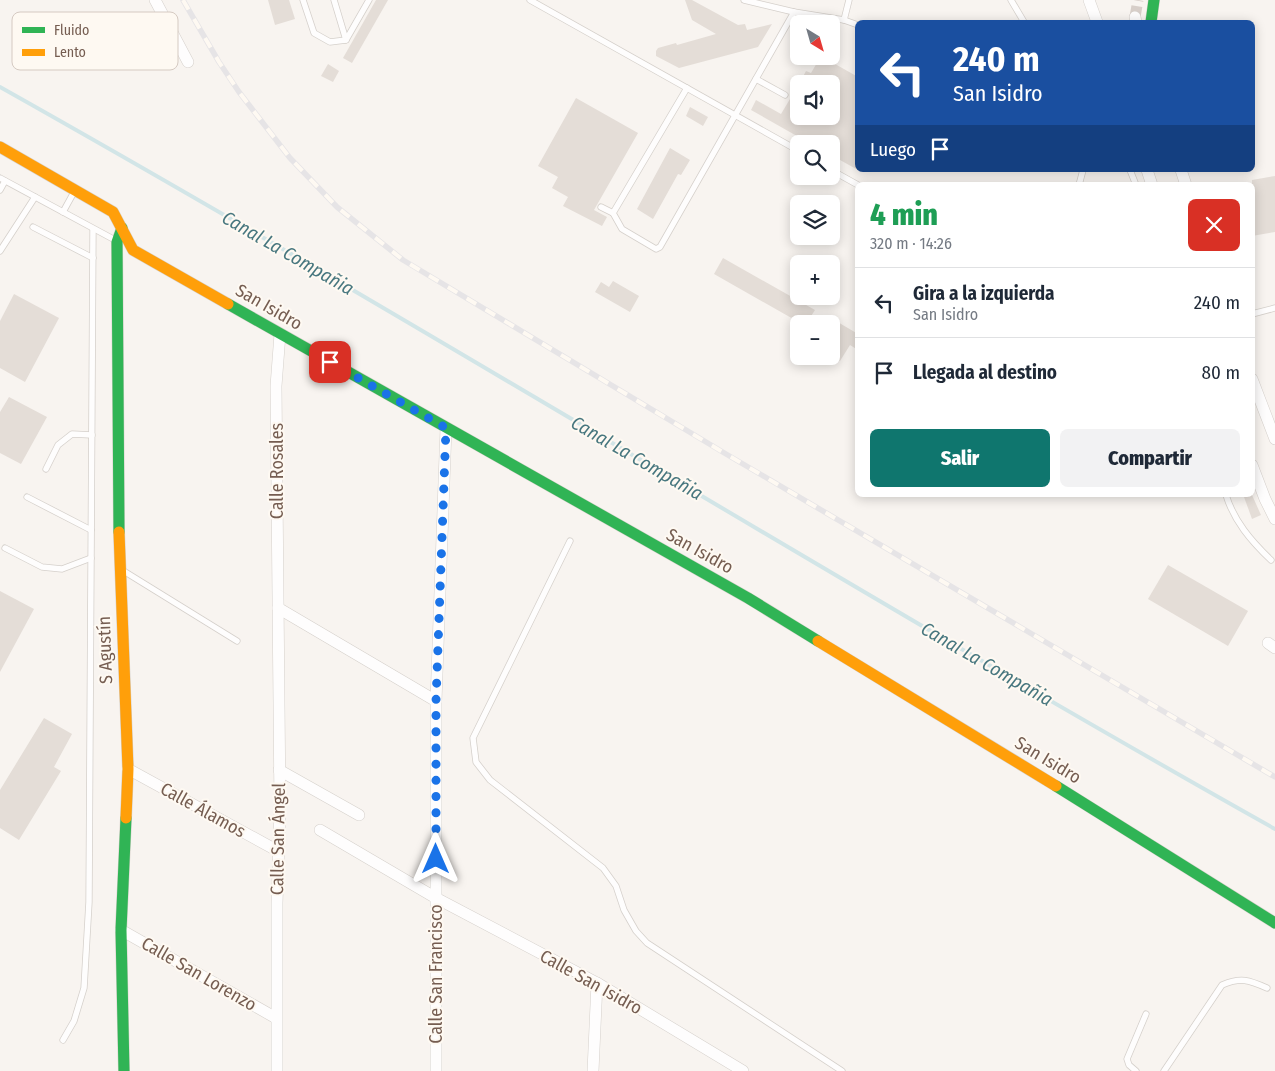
<!DOCTYPE html>
<html lang="es">
<meta charset="utf-8">
<style>
body{margin:0;font-family:"Fira Sans Condensed",sans-serif;background:#f2f2f3;color:#1f2937;height:100vh;display:flex;flex-direction:column;font-size:19px;white-space:nowrap}
*{box-sizing:border-box;margin:0}
p{font-size:16px;color:#747a83}
.icon{flex:none;width:28px;height:28px;fill:none;stroke:currentColor;stroke-width:2;stroke-linecap:round;stroke-linejoin:round}
.map{position:relative;flex:1;overflow:hidden}
.side{position:absolute;left:855px;top:182px;width:400px;height:315px;display:flex;flex-direction:column;background:#fff;border-radius:8px;box-shadow:0 2px 12px #0003}
.side>*{flex:none}
.top-card{position:absolute;left:855px;top:20px;width:400px;height:152px;border-radius:8px;box-shadow:0 2px 12px #0003;background:#1a4fa0;color:#fff;overflow:hidden}
.needle{width:32px;rotate:143deg}
.buttons{position:absolute;left:790px;top:15px;display:grid;gap:10px}
.buttons a{display:grid;place-items:center;width:50px;height:50px;border-radius:8px;background:#fff;box-shadow:0 2px 12px #0003;font-size:25px}
.pin{position:absolute;display:grid;place-items:center;width:42px;height:42px;color:#fff;margin:-21px;border-radius:10px;box-shadow:0 2px 8px #0006}
.me{position:absolute;width:55px;margin:-28px;rotate:0deg;stroke-linejoin:round;filter:drop-shadow(0 0 4px #0008)}
.turn{display:flex;align-items:center;gap:18px;height:105px;padding:0 15px;font-size:22px}
.turn .icon{width:65px;height:65px;stroke-width:2.5}
.turn b{display:block;font-size:35px;line-height:42px}
.then{display:flex;align-items:center;height:48px;padding:0 15px;background:#0003;gap:10px;font-size:19px}
.round{display:grid;place-items:center;flex:none;width:52px;height:52px;border-radius:8px;background:#f2f2f3}
.overview{display:flex;align-items:center;justify-content:space-between;height:85px;padding:0 15px}
h1{font-size:30px;font-weight:800;line-height:38px;color:#1e9e55}
.button{display:flex;gap:10px;margin-top:auto;padding:10px 15px}
.button a{flex:1;height:58px;border-radius:8px;background:#0f766e;color:#fff;font-size:20px;font-weight:800;line-height:58px;text-align:center}
.button a+a{background:#f2f2f3;color:#1f2937}
ul{padding:0;list-style:none}
li{display:flex;align-items:center;gap:15px;height:70px;padding:0 15px;border-top:1px solid #e0e1e3}
li div{flex:1}
li b{display:block;font-size:19px}
li em{font-style:normal}
.map>svg:first-child{display:block}
.lines{fill:none;stroke-linecap:round;stroke-linejoin:round}
.stream{stroke:#d2e5e7;stroke-width:4}
.building{fill:#e4ddd7}
.street-tunnel{stroke:#d7cec8;stroke-width:11;stroke-dasharray:11 5.5;stroke-linecap:butt}
.lane-casing{stroke:#d5d0cb;stroke-width:7}
.street-casing{stroke:#d5d0cb;stroke-width:12}
.fast-casing{stroke:#d6d0ca;stroke-width:12}
.slow-casing{stroke:#d6d0ca;stroke-width:12}
.lane{stroke:#fefdfd;stroke-width:5.5}
.street{stroke:#fefdfd;stroke-width:11}
.fast{stroke:#30b455;stroke-width:11}
.slow{stroke:#ff9f0a;stroke-width:11}
.rail-casing{stroke:#e6e4e6;stroke-width:5.5}
.rail{stroke:#fef9f2;stroke-width:4;stroke-dasharray:11;stroke-linecap:butt}
.route{stroke:#1a73e8;stroke-width:9;stroke-dasharray:0 16.2}
.labels{text-anchor:middle;dominant-baseline:central;stroke-width:4;stroke-linejoin:round;paint-order:stroke}
.street-label{font-size:18px;fill:#755d51;stroke:#fef9f2}
.water-label{font-size:19px;font-style:italic;fill:#48777f;stroke:#fef9f2}
.key{fill:#fef9f2;stroke:#d5cac2;stroke-width:1}
.key-label{font-size:14px;fill:#755d51}
</style>
<div class="map">
<svg width="1275" height="1071" viewBox="0 0 1275 1071">
<rect width="100%" height="100%" fill="#f8f4f0"/>
<g class="lines">
<path class="stream" d="M0 87C429 328 846 588 1275 829"/>
</g>
<g class="building">
<polygon points="268,0 289,0 295,19 275,25"/>
<polygon points="376,0 388,0 352,63 343,58"/>
<polygon points="685,0 692,0 738,25 745,24 747,30 772,24 758,47 679,68 656,56 656,51 658,48 676,43 677,45 716,34 692,20"/>
<polygon points="821,56 858,77 858,170 831,155 831,144 811,144 751,110 756,100 781,114 799,84 799,116 831,116 831,84 799,84 806,71 811,73"/>
<polygon points="328,64 339,71 333,82 321,76"/>
<polygon points="576,98 638,133 594,210 607,217 602,226 563,206 568,197 552,188 558,177 538,166"/>
<polygon points="690,107 708,117 703,126 686,116"/>
<polygon points="670,148 690,160 681,175 678,174 653,219 637,209"/>
<polygon points="1275,176 1275,232 1252,236 1252,180"/>
<polygon points="723,258 815,310 806,324 793,324 795,320 714,274"/>
<polygon points="613,281 639,296 630,312 595,292 601,282 609,287"/>
<polygon points="14,294 59,318 25,382 0,368 0,321"/>
<polygon points="836,321 858,334 858,350 850,345 840,361 831,355 831,331"/>
<polygon points="9,397 47,417 21,464 0,453 0,412"/>
<polygon points="1250,495 1252,495 1261,515 1252,519 1244,497"/>
<polygon points="1168,565 1248,611 1228,646 1148,599"/>
<polygon points="0,591 34,609 0,672"/>
<polygon points="44,718 72,734 54,767 61,771 19,840 0,828 0,790"/>
</g>
<g class="lines">
<polyline class="street-tunnel" points="1135,17 1138,0"/>
<defs>
<g id="lane">
<polyline points="303,0 314,33 330,42 346,40 369,0"/>
<polyline points="334,0 346,40"/>
<polyline points="530,0 799,151"/>
<polyline points="1011,0 1024,22"/>
<polyline points="794,12 844,20 858,25"/>
<polyline points="844,20 849,0"/>
<polyline points="756,79 785,95"/>
<polyline points="687,88 613,213 622,229 656,249 660,247 794,12 744,0"/>
<polyline points="831,170 858,185"/>
<polyline points="1130,170 1136,185"/>
<polyline points="0,178 115,240"/>
<polyline points="1079,185 1083,170"/>
<polyline points="0,190 5,181"/>
<polyline points="601,207 613,213"/>
<polyline points="63,212 74,192"/>
<polyline points="33,227 93,258"/>
<polyline points="0,251 35,197"/>
<polyline points="1252,314 1275,308"/>
<polyline points="46,469 58,445 72,434 92,435"/>
<path d="M1226 495C1234 521 1251 541 1271 560"/>
<polyline points="27,497 91,530"/>
<polyline points="570,541 473,738 476,762 490,780 603,868 616,886 624,910 636,931 647,943 842,1071"/>
<polyline points="5,548 42,567 62,569 91,558"/>
<polyline points="122,570 237,641"/>
<polyline points="63,1040 74,1021 84,988 89,902 93,229"/>
<polyline points="1136,1071 1129,1065 1127,1059 1146,1014"/>
<path d="M1164 1071 1222 985C1241 977 1249 980 1267 988"/>
</g>
<g id="street">
<polyline points="155,0 188,62"/>
<polyline points="1089,0 1097,22"/>
<polyline points="1135,17 1136,22"/>
<polyline points="1147,170 1152,185"/>
<polyline points="1181,170 1186,185"/>
<polyline points="1252,379 1275,439"/>
<polyline points="1252,465 1265,499 1275,519"/>
<polyline points="278,608 436,701"/>
<polyline points="1268,643 1275,648"/>
<polyline points="128,769 278,851"/>
<polyline points="279,770 359,815"/>
<polyline points="320,830 436,898 597,983 743,1071"/>
<polyline points="121,930 276,1018"/>
<polyline points="277,1071 277,903 280,809 276,386 280,334"/>
<polyline points="436,1071 436,701 446,428"/>
<polyline points="593,1071 597,983"/>
</g>
<g id="fast">
<polyline points="1151,22 1154,0"/>
<polyline points="228,304 748,598 818,641"/>
<polyline points="119,532 117,242 122,228"/>
<polyline points="1056,786 1275,923"/>
<polyline points="124,1071 121,930 126,818"/>
</g>
<g id="slow">
<polyline points="0,147 113,212 133,250 228,304"/>
<polyline points="119,532 128,769 126,818"/>
<polyline points="818,641 1056,786"/>
</g>
</defs>
<use href="#lane" class="lane-casing"/>
<use href="#street" class="street-casing"/>
<use href="#fast" class="fast-casing"/>
<use href="#slow" class="slow-casing"/>
<use href="#lane" class="lane"/>
<use href="#street" class="street"/>
<use href="#fast" class="fast"/>
<use href="#slow" class="slow"/>
<defs>
<polyline id="rail" points="183,0 219,62 239,92 290,158 337,207 403,260 726,454 1275,777"/>
</defs>
<use href="#rail" class="rail-casing"/>
<use href="#rail" class="rail"/>
</g>
<g class="lines">
<polyline class="route" points="330,362 446,428 436,701 436,859"/>
</g>
<g class="labels">
<g class="street-label">
<text transform="translate(269 307) rotate(30)">San Isidro</text>
<text transform="translate(277 471) rotate(-90)">Calle Rosales</text>
<text transform="translate(700 551) rotate(29)">San Isidro</text>
<text transform="translate(105 650) rotate(-92)">S Agustín</text>
<text transform="translate(1048 760) rotate(31)">San Isidro</text>
<text transform="translate(203 810) rotate(29)">Calle Álamos</text>
<text transform="translate(278 839) rotate(-89)">Calle San Ángel</text>
<text transform="translate(199 974) rotate(30)">Calle San Lorenzo</text>
<text transform="translate(436 974) rotate(-90)">Calle San Francisco</text>
<text transform="translate(591 982) rotate(29)">Calle San Isidro</text>
</g>
<g class="water-label">
<text transform="translate(288 253) rotate(30)">Canal La Compañia</text>
<text transform="translate(637 458) rotate(30)">Canal La Compañia</text>
<text transform="translate(987 664) rotate(30)">Canal La Compañia</text>
</g>
</g>
<rect x="12" y="12" width="166" height="58" rx="8" class="key"/>
<rect x="22" y="27" width="23" height="6" fill="#30b455"/>
<rect x="22" y="49" width="23" height="7" fill="#ff9f0a"/>
<g class="key-label">
<text x="54" y="35">Fluido</text>
<text x="54" y="57">Lento</text>
</g>
</svg>
<div class="buttons">
<a><svg class="needle" viewBox="-14 -14 28 28"><path d="M0-13l5 13h-10z" fill="#e53935"/><path d="M0 13l5-13h-10z" fill="#747a83"/></svg></a>
<a><svg class="icon" aria-label="sound" viewBox="0 0 24 24"><path d="M4 9h4l5-4v14l-5-4H4zM17 9q2 3 0 6"/></svg></a>
<a><svg class="icon" aria-label="search" viewBox="0 0 24 24"><circle cx="10" cy="10" r="6"/><path d="M15 15l6 6"/></svg></a>
<a><svg class="icon" aria-label="layers" viewBox="0 0 24 24"><path d="M12 4l9 5-9 5-9-5zM3 14l9 5 9-5"/></svg></a>
<a>+</a>
<a>−</a>
</div>
<div class="pin" style="left:330px;top:362px;background:#d93025"><svg class="icon" aria-label="arrive" viewBox="0 0 24 24"><path d="M6 21V4h12l-3 4 3 4H6"/></svg></div>
<svg class="me" style="left:436px;top:859px" viewBox="-20 -20 40 40"><path d="M0-17L14 15 0 8-14 15z" fill="#1a73e8" stroke="#fff" stroke-width="4"/></svg>
<div class="top-card">
<div class="turn"><svg class="icon" aria-label="left" viewBox="0 0 24 24"><path d="M17 20v-9H6M10 6l-5 5 5 5"/></svg><div><b>240 m</b>San Isidro</div></div>
<div class="then">Luego<svg class="icon" aria-label="arrive" viewBox="0 0 24 24"><path d="M6 21V4h12l-3 4 3 4H6"/></svg></div>
</div>
<section class="side">
<div class="overview"><div><h1>4 min</h1><p>320 m · 14:26</p></div><a class="round" style="background:#d93025;color:#fff"><svg class="icon" aria-label="close" viewBox="0 0 24 24"><path d="M6 6l12 12M18 6L6 18"/></svg></a></div>
<ul>
<li><svg class="icon" aria-label="left" viewBox="0 0 24 24"><path d="M17 20v-9H6M10 6l-5 5 5 5"/></svg><div><b>Gira a la izquierda</b><p>San Isidro</p></div><em>240 m</em></li>
<li><svg class="icon" aria-label="arrive" viewBox="0 0 24 24"><path d="M6 21V4h12l-3 4 3 4H6"/></svg><div><b>Llegada al destino</b></div><em>80 m</em></li>
</ul>
<div class="button"><a>Salir</a><a>Compartir</a></div>
</section>
</div>
